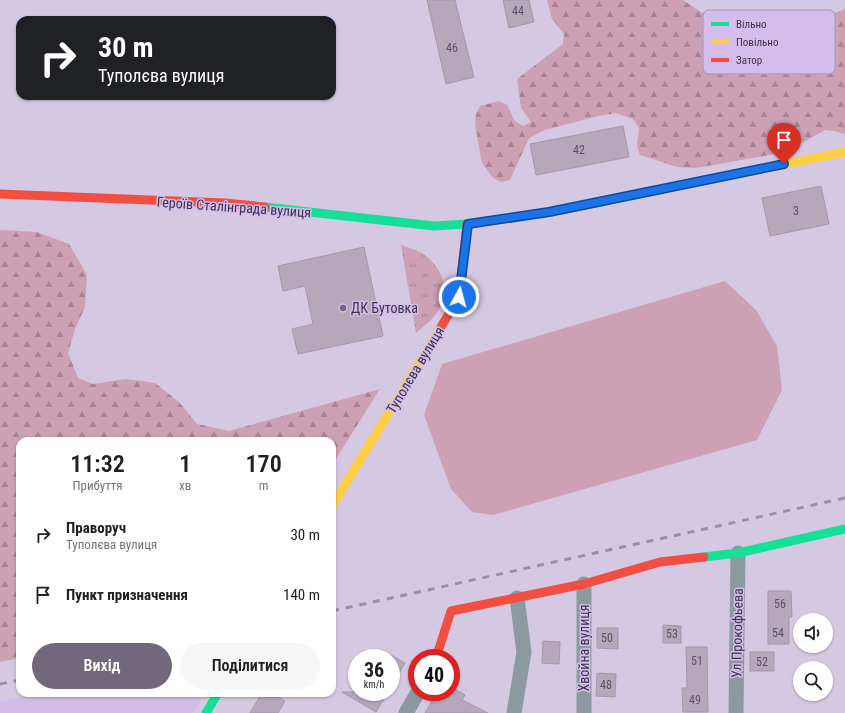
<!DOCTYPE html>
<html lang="uk">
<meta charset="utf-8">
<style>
body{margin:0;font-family:"Roboto Condensed",sans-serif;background:#f6f6f6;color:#202124;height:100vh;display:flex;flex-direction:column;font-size:15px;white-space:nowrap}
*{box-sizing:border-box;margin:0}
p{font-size:13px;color:#757577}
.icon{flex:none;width:22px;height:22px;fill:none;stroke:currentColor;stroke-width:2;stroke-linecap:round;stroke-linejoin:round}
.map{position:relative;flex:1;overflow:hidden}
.drawer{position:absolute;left:16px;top:437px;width:320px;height:260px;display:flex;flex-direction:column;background:#fff;border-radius:12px;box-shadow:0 1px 3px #0004}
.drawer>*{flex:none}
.hud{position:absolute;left:16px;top:16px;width:320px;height:84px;border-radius:12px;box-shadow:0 1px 3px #0004;background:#202124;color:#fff;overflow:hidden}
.controls{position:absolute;left:793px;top:613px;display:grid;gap:8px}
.controls a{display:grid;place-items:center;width:40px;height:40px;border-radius:50%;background:#fff;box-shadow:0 1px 3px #0004;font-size:20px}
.speed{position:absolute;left:348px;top:649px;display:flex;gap:8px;font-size:20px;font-weight:700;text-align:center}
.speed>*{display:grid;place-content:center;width:52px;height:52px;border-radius:50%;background:#fff;box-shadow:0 1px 3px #0004;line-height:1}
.speed small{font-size:10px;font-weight:400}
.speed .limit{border:6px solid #d22;background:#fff;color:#111}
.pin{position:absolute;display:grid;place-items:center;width:34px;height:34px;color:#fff;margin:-41px -17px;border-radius:50% 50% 50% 0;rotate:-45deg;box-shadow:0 0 4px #0007}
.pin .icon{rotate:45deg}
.me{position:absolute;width:44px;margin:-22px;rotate:7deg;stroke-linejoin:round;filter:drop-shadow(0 0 3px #0008)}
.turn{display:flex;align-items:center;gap:14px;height:84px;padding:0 16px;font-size:18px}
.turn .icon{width:52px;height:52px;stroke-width:2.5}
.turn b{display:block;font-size:28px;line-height:34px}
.eta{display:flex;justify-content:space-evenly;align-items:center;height:68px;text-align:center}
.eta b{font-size:24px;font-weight:600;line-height:28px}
.action{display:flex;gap:8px;margin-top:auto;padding:8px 16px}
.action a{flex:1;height:46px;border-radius:24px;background:#72687d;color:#fff;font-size:16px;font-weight:600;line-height:46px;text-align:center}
.action a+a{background:#f6f6f6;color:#202124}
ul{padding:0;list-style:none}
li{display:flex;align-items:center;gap:12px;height:60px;padding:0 16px}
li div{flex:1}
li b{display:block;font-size:15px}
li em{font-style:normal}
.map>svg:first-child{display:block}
.built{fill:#d0bce6}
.grass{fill:url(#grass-tufts)}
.forest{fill:url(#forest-firs)}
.garden{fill:#cda0b4}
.building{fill:#b5a8bb;stroke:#a497aa}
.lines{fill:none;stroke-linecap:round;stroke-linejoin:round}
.street{stroke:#8d99a1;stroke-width:15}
.fast{stroke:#16e098;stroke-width:9}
.slow{stroke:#ffcf43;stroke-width:9}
.jam{stroke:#f24e42;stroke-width:9}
.rail{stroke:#9395a2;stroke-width:3;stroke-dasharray:7 7;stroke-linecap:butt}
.route-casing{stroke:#114b97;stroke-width:10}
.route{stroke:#1a73e8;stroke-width:7}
.poi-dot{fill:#72687d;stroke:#d3bded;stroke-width:1.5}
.labels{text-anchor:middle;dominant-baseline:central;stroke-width:3;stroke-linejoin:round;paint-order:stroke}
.number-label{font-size:12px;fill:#5b5164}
.street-label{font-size:14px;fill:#3d3447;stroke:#d3bded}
.poi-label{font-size:14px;fill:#3d3447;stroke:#d3bded;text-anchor:start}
.key{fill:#d3bded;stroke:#a694bb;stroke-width:1}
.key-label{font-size:11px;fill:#3d3447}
</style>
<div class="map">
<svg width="845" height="713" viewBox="0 0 845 713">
<defs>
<pattern id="grass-tufts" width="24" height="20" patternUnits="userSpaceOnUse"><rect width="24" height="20" fill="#cda0b4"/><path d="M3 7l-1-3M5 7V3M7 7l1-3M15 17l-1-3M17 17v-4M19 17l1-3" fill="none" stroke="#a88394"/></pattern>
<pattern id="forest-firs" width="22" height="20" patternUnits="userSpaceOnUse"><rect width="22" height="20" fill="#cda0b4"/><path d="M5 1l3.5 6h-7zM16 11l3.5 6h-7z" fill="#a88394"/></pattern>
</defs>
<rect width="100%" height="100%" fill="#d4c8e2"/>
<polygon class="built" points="40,693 205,693 192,713 0,713 0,702"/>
<path class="grass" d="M401 245C409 248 419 250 426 256 443 270 451 291 438 311 433 319 424 326 416 333Z"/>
<g class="forest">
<polygon points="547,0 683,0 719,24 741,30 797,27 845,9 845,134 834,131 825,130 786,152 696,168 677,167 640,155 637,146 639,128 633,119 616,113 598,116 545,130 529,138 510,180 501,182 493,178 482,163 475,125 476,114 480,106 499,101 507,105 515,121 523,126 531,122 521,108 517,79 563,44 564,34 552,19"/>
<polygon points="0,230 37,232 69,244 87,275 85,307 75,329 68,353 78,378 93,384 126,379 155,383 179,402 197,424 229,431 380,389 332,465 332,441 20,441 20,658 0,662"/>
</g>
<polygon class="garden" points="725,281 756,310 777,346 782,390 757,440 493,515 472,512 451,489 424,415 442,364"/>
<g class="building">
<polygon points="427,0 455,0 474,77 446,84"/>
<polygon points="503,0 529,0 534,22 509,28"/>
<polygon points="623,126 629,157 536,175 530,144"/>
<polygon points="821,186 829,224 770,236 762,198"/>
<polygon points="364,247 383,336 298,354 292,329 313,324 305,286 283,291 278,266"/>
<polygon points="768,591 791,591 792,617 789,617 789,644 768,644"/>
<polygon points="663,625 681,626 681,643 663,643"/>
<polygon points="597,628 618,628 618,649 597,648"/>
<polygon points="543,641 560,642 559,664 542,663"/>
<polygon points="686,647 707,647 708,712 683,712 682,688 687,688"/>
<rect x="750" y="652" width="24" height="19"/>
<polygon points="391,655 405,663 391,686"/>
<polygon points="597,673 616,674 615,697 596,696"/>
<polygon points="451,687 465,695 462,700 488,713 425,713 437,692 451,692"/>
<polygon points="342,692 388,692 376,712"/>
<polygon points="262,693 272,693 285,701 278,713 250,713"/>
</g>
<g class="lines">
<g class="street">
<polyline points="584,584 584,713"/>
<polyline points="406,713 418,692"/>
<polyline points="514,713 524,652 517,598"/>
<polyline points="736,713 738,553"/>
</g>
<g class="fast">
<polyline points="265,207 434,226 467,224 549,212 606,201"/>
<polyline points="704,557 738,553 845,529"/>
<polyline points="206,713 218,693"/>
</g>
<g class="slow">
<polyline points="606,201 845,152"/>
<polyline points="332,506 441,327"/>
</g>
<g class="jam">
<polyline points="0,194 225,203 265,207"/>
<polyline points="441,327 459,297 467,224"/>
<polyline points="436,658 451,611 584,584 660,562 704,557"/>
</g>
<g class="rail">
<polyline points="332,611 845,498"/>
<polyline points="0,684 20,680"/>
</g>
</g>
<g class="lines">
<defs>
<polyline id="route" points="459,297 468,224 549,212 784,164"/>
</defs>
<use href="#route" class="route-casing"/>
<use href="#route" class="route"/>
</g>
<circle class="poi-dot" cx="343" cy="308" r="4"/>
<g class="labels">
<g class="number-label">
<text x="518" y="11">44</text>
<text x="452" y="48">46</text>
<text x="579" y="150">42</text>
<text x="796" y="211">3</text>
<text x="780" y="604">56</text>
<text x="778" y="633">54</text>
<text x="672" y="634">53</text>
<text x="607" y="638">50</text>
<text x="697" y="661">51</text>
<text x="762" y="662">52</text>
<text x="606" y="685">48</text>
<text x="695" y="700">49</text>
</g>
<g class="street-label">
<text transform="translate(234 207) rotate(4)">Героїв Сталінграда вулиця</text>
<text transform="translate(415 370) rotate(-59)">Туполєва вулиця</text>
<text transform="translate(737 633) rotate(-89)">Ул Прокофьева</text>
<text transform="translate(584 648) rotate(-90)">Хвойна вулиця</text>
</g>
<g class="poi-label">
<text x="351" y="308">ДК Бутовка</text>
</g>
</g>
<rect x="703" y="10" width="132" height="64" rx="6" class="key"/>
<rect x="711" y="22" width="18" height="4" fill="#16e098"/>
<rect x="711" y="40" width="18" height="4" fill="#ffcf43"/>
<rect x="711" y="58" width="18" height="4" fill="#f24e42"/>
<g class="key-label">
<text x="736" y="28">Вільно</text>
<text x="736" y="46">Повільно</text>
<text x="736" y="64">Затор</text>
</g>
</svg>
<div class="controls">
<a><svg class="icon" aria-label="sound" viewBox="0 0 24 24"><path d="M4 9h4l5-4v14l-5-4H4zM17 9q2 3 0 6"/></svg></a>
<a><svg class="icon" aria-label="search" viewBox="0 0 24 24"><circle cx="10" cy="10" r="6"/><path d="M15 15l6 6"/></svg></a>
</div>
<div class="speed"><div>36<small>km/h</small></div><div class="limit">40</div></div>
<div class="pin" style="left:784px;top:164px;background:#d93025"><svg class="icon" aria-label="arrive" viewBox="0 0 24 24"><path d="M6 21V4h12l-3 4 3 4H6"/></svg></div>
<svg class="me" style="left:459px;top:297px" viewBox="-20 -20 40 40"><circle r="17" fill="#1a73e8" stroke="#fff" stroke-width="3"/><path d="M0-11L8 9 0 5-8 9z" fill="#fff"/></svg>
<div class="hud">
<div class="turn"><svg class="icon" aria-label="right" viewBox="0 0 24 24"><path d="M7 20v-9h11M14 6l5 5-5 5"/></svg><div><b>30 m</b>Туполєва вулиця</div></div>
</div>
<section class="drawer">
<div class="eta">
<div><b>11:32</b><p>Прибуття</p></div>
<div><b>1</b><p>хв</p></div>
<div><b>170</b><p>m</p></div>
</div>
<ul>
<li><svg class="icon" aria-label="right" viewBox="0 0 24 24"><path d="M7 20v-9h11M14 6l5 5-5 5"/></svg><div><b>Праворуч</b><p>Туполєва вулиця</p></div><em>30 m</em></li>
<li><svg class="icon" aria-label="arrive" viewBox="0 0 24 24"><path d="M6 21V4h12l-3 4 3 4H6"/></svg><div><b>Пункт призначення</b></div><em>140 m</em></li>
</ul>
<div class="action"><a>Вихід</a><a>Поділитися</a></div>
</section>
</div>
